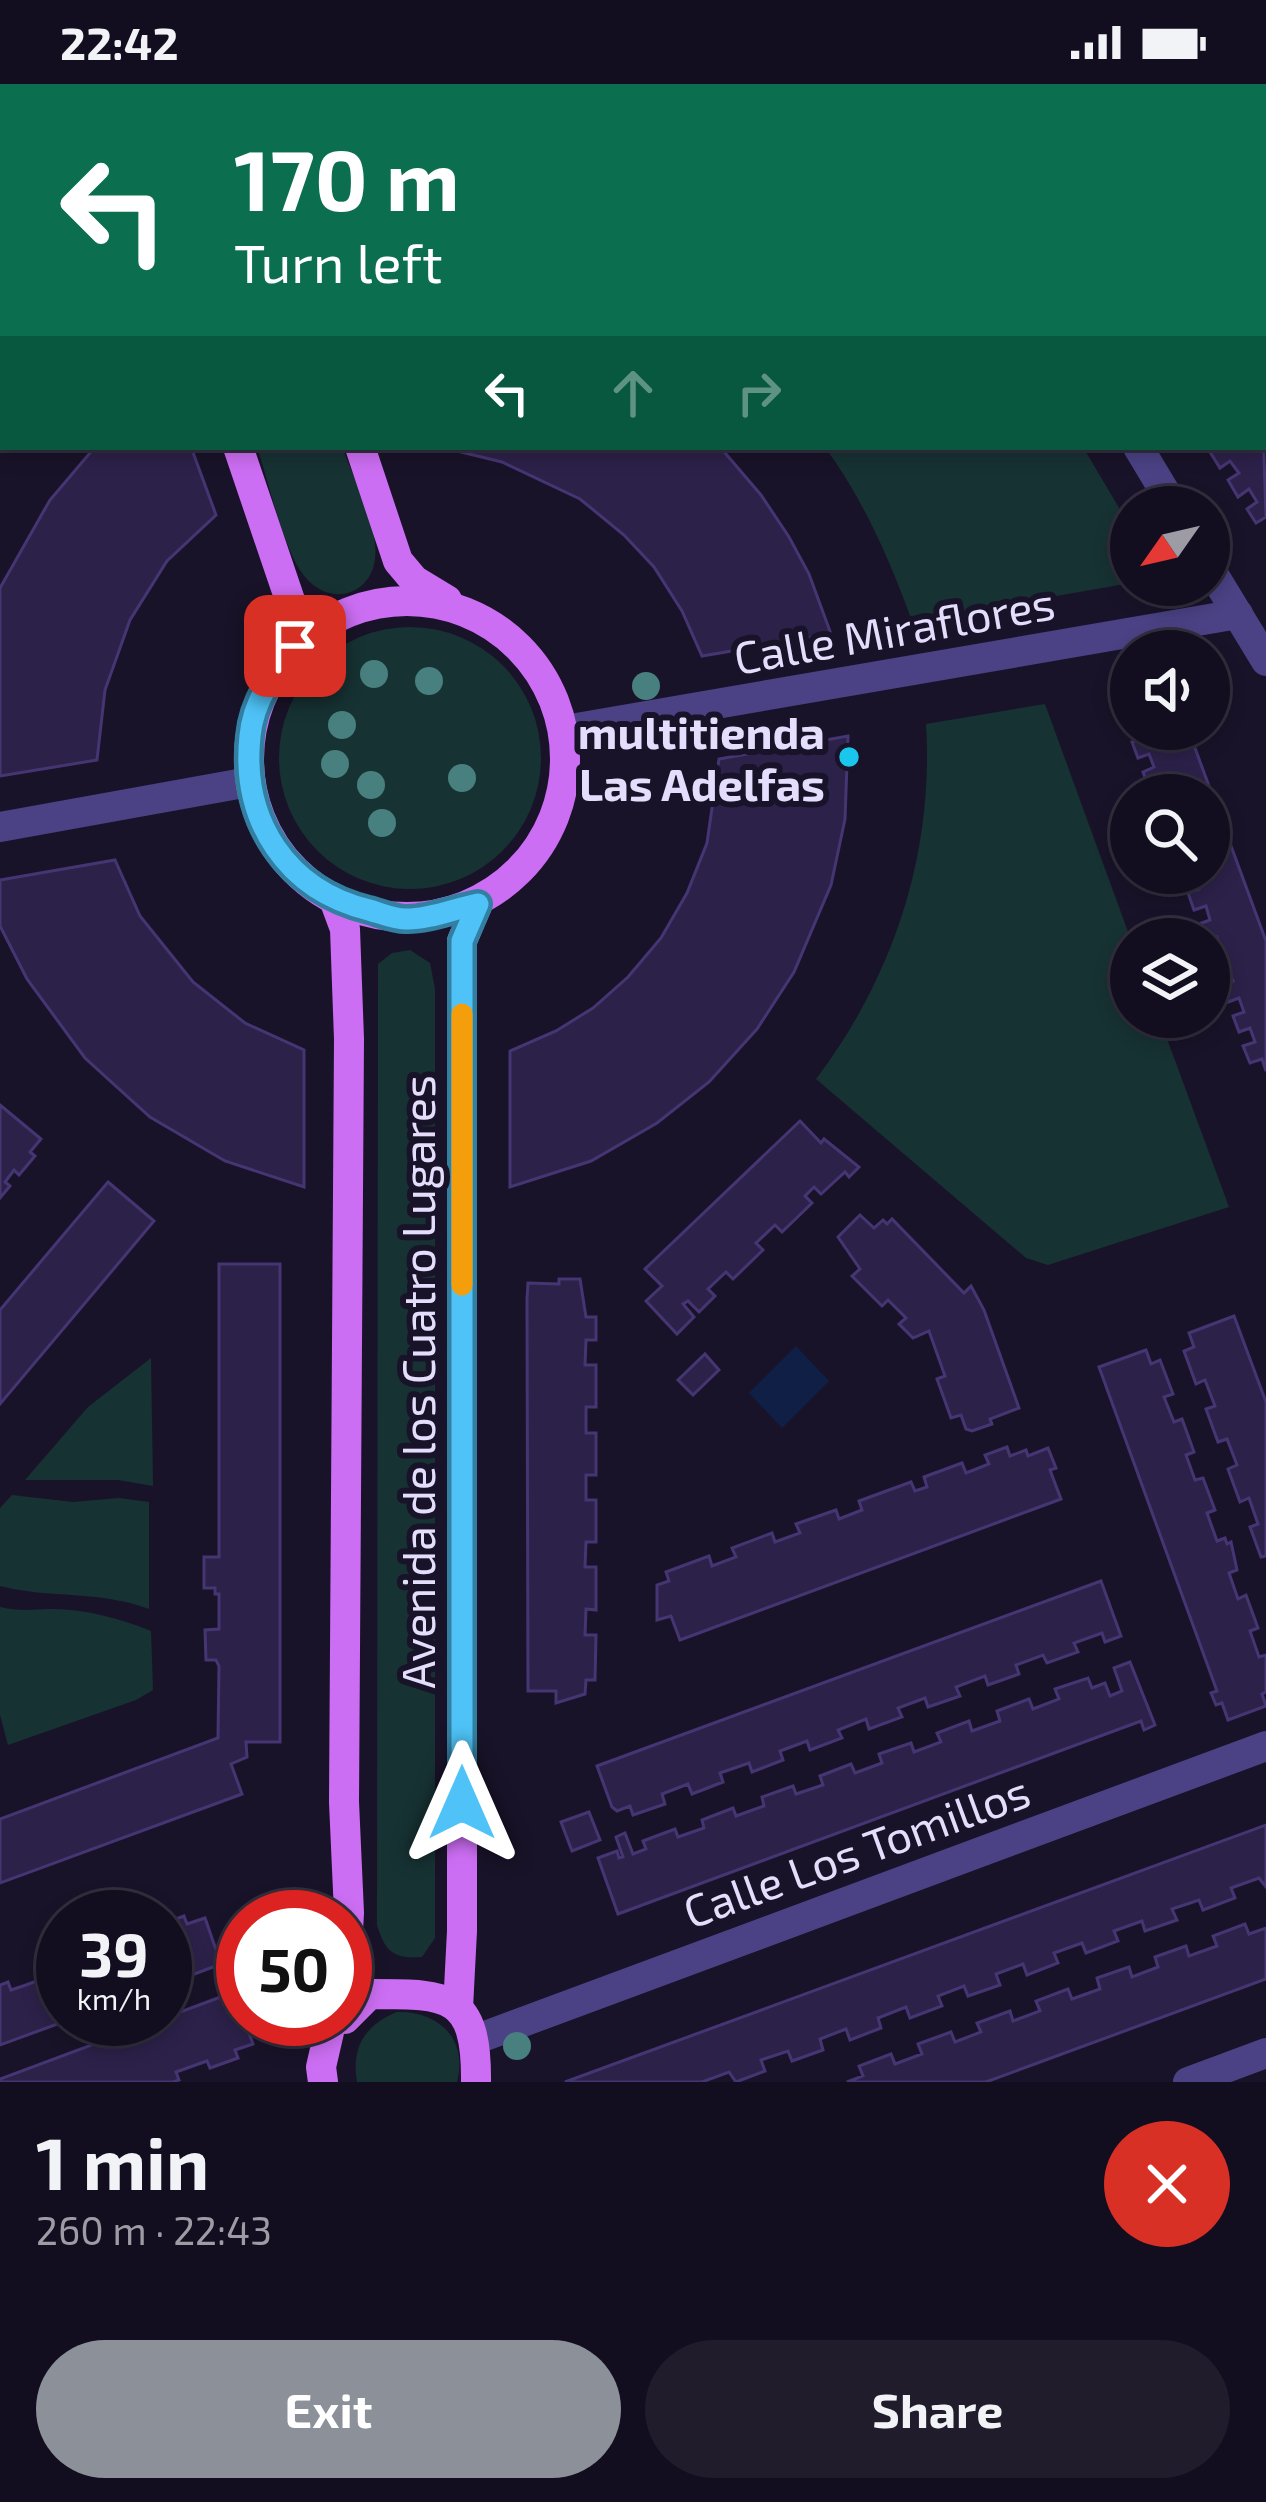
<!DOCTYPE html>
<meta charset="utf-8">
<style>
body{margin:0;font-family:"Exo 2",sans-serif;background:#201c2c;color:#f1f3f6;height:100vh;display:flex;flex-direction:column;font-size:45px;white-space:nowrap}
*{box-sizing:border-box;margin:0}
p{font-size:39px;color:#9d9ca4}
.icon{flex:none;width:66px;height:66px;fill:none;stroke:currentColor;stroke-width:2;stroke-linecap:round;stroke-linejoin:round}
.map{position:relative;height:1998px;overflow:hidden}
.details{display:flex;flex-direction:column;background:#130e1f;flex:1}
.details>*{flex:none}
.hud{position:absolute;left:0px;top:0px;width:1266px;height:366px;box-shadow:0 6px 18px #0003,0 0 0 3px #322e3d;background:#0b6e4f;color:#fff;overflow:hidden}
.needle{width:78px;rotate:236deg}
.buttons{position:absolute;left:1110px;top:402px;display:grid;gap:24px}
.buttons a{display:grid;place-items:center;width:120px;height:120px;border-radius:50%;background:#130e1f;box-shadow:0 6px 18px #0003,0 0 0 3px #322e3d;font-size:60px}
.speed{position:absolute;left:36px;top:1806px;display:flex;gap:24px;font-size:60px;font-weight:700;text-align:center}
.speed>*{display:grid;place-content:center;width:156px;height:156px;border-radius:50%;background:#130e1f;box-shadow:0 6px 18px #0003,0 0 0 3px #322e3d;line-height:1}
.speed small{font-size:30px;font-weight:400}
.speed .limit{border:18px solid #d22;background:#fff;color:#111}
.pin{position:absolute;display:grid;place-items:center;width:102px;height:102px;color:#fff;margin:-51px;border-radius:24px;box-shadow:0 6px 18px #0006}
.me{position:absolute;width:132px;margin:-66px;rotate:0deg;stroke-linejoin:round;filter:drop-shadow(0 0 9px #0008)}
.turn{display:flex;align-items:center;gap:42px;height:252px;padding:0 36px;font-size:54px}
.turn .icon{width:156px;height:156px;stroke-width:2.5}
.turn b{display:block;font-size:84px;line-height:102px}
.lanes{display:flex;align-items:center;height:114px;padding:0 36px;background:#0003;justify-content:center;gap:60px;direction:ltr}
.lanes .off{opacity:.35}
.round{display:grid;place-items:center;flex:none;width:126px;height:126px;border-radius:63px;background:#201c2c}
.headline{display:flex;align-items:center;justify-content:space-between;height:204px;padding:0 36px}
h1{font-size:72px;font-weight:700;line-height:90px}
.cta{display:flex;gap:24px;margin-top:auto;padding:24px 36px}
.cta a{flex:1;height:138px;border-radius:72px;background:#8c9099;color:#fff;font-size:48px;font-weight:700;line-height:138px;text-align:center}
.cta a+a{background:#201c2c;color:#f1f3f6}
.status{display:flex;justify-content:space-between;align-items:center;height:84px;padding:0 60px;background:#130e1f;direction:ltr}
.status svg{height:33px;fill:currentColor}
.map>svg:first-child{display:block}
.green{fill:#173233}
.water{fill:#101f46}
.building{fill:#2c2149;stroke:#463573;stroke-width:3}
.lines{fill:none;stroke-linecap:round;stroke-linejoin:round}
.path{stroke:#3bb1b3;stroke-width:6;stroke-dasharray:6 9;stroke-linecap:butt}
.minor{stroke:#4a4284;stroke-width:30}
.major{stroke:#cc6ef3;stroke-width:30}
.tree{fill:#487f7f}
.route-casing{stroke:#337fa1;stroke-width:30}
.route{stroke:#4fc3f7;stroke-width:21}
.slow{stroke:#f59e0b;stroke-width:21}
.poi-dot{fill:#1ac6ec;stroke:#191329;stroke-width:4.5}
.labels{text-anchor:middle;dominant-baseline:central;stroke-width:12;stroke-linejoin:round;paint-order:stroke}
.street-label{font-size:45px;fill:#e4defc;stroke:#191329}
.poi-label{font-size:45px;font-weight:bold;fill:#e4defc;stroke:#191329;text-anchor:end}
</style>
<div class="status"><b>22:42</b><svg viewBox="0 0 49 12"><path d="M0 12V9h3v3zM5 12V6h3v6zM10 12V3h3v9zM15 12V0h3v12zM26 1h20v11H26zM47 4h2v5h-2z"/></svg></div>
<div class="map">
<svg width="1266" height="1998" viewBox="0 0 1266 1998">
<rect width="100%" height="100%" fill="#191329"/>
<g class="green">
<polygon points="1094,0 1266,0 1266,322 1263,3"/>
<path d="M257 363H342C353 393 372 428 375 460 381 511 327 529 300 486 282 458 268 396 257 363Z"/>
<path d="M825 363H1083L1131 444V499L912 537C889 474 864 417 825 363Z"/>
<circle cx="410" cy="674" r="131"/>
<path d="M1045 620 1131 856V933H1159L1229 1123 1048 1181 1026 1174 816 995C894 892 934 769 926 640Z"/>
<path d="M410 866 430 879 435 905V1854L422 1873C394 1875 385 1868 377 1841L378 880 392 869Z"/>
<polygon points="151,1274 153,1402 118,1396 25,1396 88,1323"/>
<path d="M12 1411 73 1418 119 1414 149 1418V1525C98 1506 51 1515 0 1502V1424Z"/>
<path d="M0 1523C18 1527 30 1526 48 1525 82 1524 120 1534 151 1547L153 1606 136 1616 8 1661 0 1631Z"/>
<path d="M397 1928C439 1927 468 1955 457 1998H357C351 1963 365 1941 397 1928Z"/>
</g>
<polygon class="water" points="796,1262 829,1297 782,1344 749,1309"/>
<g class="building">
<polygon points="0,0 56,3 3,3 0,82"/>
<polygon points="1263,344 1266,433 1256,439 1247,425 1257,418 1249,405 1238,413 1228,396 1239,389 1230,377 1220,384 1210,368 1218,363 1263,363"/>
<polygon points="95,363 191,363 216,431 167,477 130,536 105,606 97,676 0,692 0,504 50,416"/>
<polygon points="409,363 720,363 761,411 789,453 809,490 831,550 702,572 682,527 654,483 624,451 580,415 502,378 457,367"/>
<polygon points="1140,645 1188,645 1266,857 1266,987 1262,975 1250,979 1243,962 1255,958 1250,944 1239,948 1233,932 1244,928 1239,914 1228,918 1221,901 1233,897 1228,884 1217,888 1210,871 1221,866 1217,853 1204,855 1199,840 1210,836 1206,822 1194,826 1188,809 1199,805 1194,792 1183,796 1180,789 1209,789 1209,711 1164,711 1160,700 1149,704 1143,688 1154,683 1149,670 1138,674 1132,658 1143,654"/>
<polygon points="848,652 845,735 831,801 794,888 757,945 709,998 657,1039 591,1077 510,1103 510,967 556,947 593,924 628,893 661,854 687,809 707,759 719,675"/>
<polygon points="115,776 140,832 193,898 245,939 304,966 304,1103 225,1077 150,1033 85,974 27,895 0,842 0,796"/>
<polygon points="0,1021 41,1055 30,1068 35,1072 19,1091 14,1086 5,1098 10,1102 0,1114"/>
<polygon points="800,1037 821,1059 824,1055 859,1083 849,1093 845,1088 821,1110 814,1103 805,1112 812,1119 782,1148 775,1141 756,1159 763,1166 733,1195 726,1188 708,1205 715,1212 699,1228 688,1217 683,1220 694,1233 677,1250 646,1217 662,1202 645,1185"/>
<polygon points="108,1098 154,1137 0,1320 0,1226"/>
<polygon points="860,1131 874,1144 883,1136 887,1140 892,1135 964,1209 971,1202 984,1226 1019,1324 990,1335 992,1340 972,1347 966,1345 961,1331 951,1334 937,1295 945,1292 929,1247 913,1254 899,1240 906,1234 888,1216 882,1222 852,1192 860,1185 838,1153"/>
<polygon points="219,1180 280,1180 280,1658 246,1658 247,1673 231,1680 242,1710 0,1799 0,1735 218,1654 219,1582 216,1576 206,1576 205,1546 219,1545 219,1510 215,1510 215,1504 204,1504 204,1473 219,1473"/>
<polygon points="559,1195 580,1195 586,1233 596,1233 596,1256 586,1256 585,1281 596,1281 596,1323 586,1323 586,1349 596,1349 596,1391 586,1391 586,1416 596,1416 596,1458 586,1458 585,1483 596,1483 596,1526 586,1525 585,1551 596,1551 595,1596 586,1596 585,1610 556,1619 556,1607 528,1607 527,1215 528,1199 559,1200"/>
<polygon points="1234,1232 1266,1318 1266,1472 1261,1473 1250,1443 1258,1440 1249,1414 1240,1418 1228,1385 1237,1381 1227,1355 1218,1358 1206,1325 1215,1322 1205,1296 1196,1300 1184,1267 1194,1263 1189,1249"/>
<polygon points="1146,1266 1151,1280 1160,1276 1173,1310 1164,1313 1174,1338 1182,1335 1194,1368 1186,1371 1195,1396 1203,1394 1215,1426 1207,1429 1217,1457 1225,1454 1227,1460 1231,1458 1237,1486 1229,1489 1238,1515 1246,1511 1258,1544 1250,1547 1259,1573 1266,1571 1266,1608 1262,1610 1266,1622 1228,1636 1222,1619 1216,1621 1211,1609 1217,1607 1099,1283"/>
<polygon points="705,1270 719,1286 693,1311 678,1296"/>
<polygon points="1007,1363 1010,1372 1026,1366 1028,1372 1048,1364 1056,1384 1050,1386 1061,1415 680,1556 671,1532 657,1536 657,1501 669,1497 666,1488 709,1472 712,1482 736,1473 732,1464 772,1449 775,1458 800,1449 796,1440 836,1426 839,1435 862,1426 859,1417 911,1398 915,1407 927,1403 924,1393 962,1379 966,1389 989,1380 985,1371"/>
<polygon points="1101,1497 1121,1552 1105,1558 1102,1549 1074,1559 1078,1568 1047,1579 1043,1571 1016,1581 1019,1590 988,1601 985,1592 956,1603 960,1612 928,1623 925,1614 898,1624 902,1633 869,1645 866,1635 838,1646 842,1654 810,1666 807,1657 780,1667 783,1676 752,1688 749,1679 720,1689 723,1698 692,1710 688,1700 662,1710 665,1720 633,1731 630,1722 617,1727 612,1723 597,1682"/>
<polygon points="1130,1578 1155,1641 1144,1646 1141,1637 618,1830 598,1774 617,1767 619,1774 623,1773 616,1753 625,1749 633,1770 646,1765 643,1757 675,1745 678,1753 704,1744 702,1736 733,1724 736,1732 764,1722 762,1713 793,1702 796,1710 823,1701 820,1692 851,1680 855,1689 882,1679 879,1670 911,1659 914,1668 941,1658 937,1649 969,1637 972,1647 1000,1637 997,1627 1029,1615 1033,1625 1059,1615 1055,1605 1088,1594 1092,1604 1105,1599 1110,1612 1122,1607 1114,1584"/>
<polygon points="589,1728 600,1756 572,1767 561,1738"/>
<polygon points="1266,1741 1266,1803 1259,1794 1231,1804 1235,1814 1203,1826 1199,1816 1172,1825 1177,1836 1145,1847 1142,1837 1114,1847 1118,1857 1086,1869 1082,1859 1054,1869 1058,1879 1027,1891 1023,1880 996,1890 1000,1901 968,1912 964,1902 938,1912 942,1922 910,1934 906,1923 878,1934 881,1944 850,1956 846,1945 820,1955 823,1966 792,1977 788,1967 761,1976 765,1987 736,1998 729,1988 702,1998 565,1998"/>
<polygon points="184,1832 187,1840 205,1834 221,1880 165,1901 165,1839"/>
<polygon points="1245,1840 1249,1850 1266,1844 1266,1895 986,1998 847,1998 863,1992 859,1982 891,1970 895,1980 922,1970 918,1960 951,1948 955,1958 981,1948 977,1939 1010,1927 1013,1937 1040,1927 1036,1917 1068,1905 1072,1915 1100,1905 1097,1894 1129,1883 1132,1893 1158,1883 1155,1873 1186,1862 1189,1872 1217,1862 1213,1852"/>
<polygon points="63,1878 63,1935 71,1935 0,1961 0,1901 8,1898 11,1906 26,1901 42,1895 40,1887"/>
<polygon points="234,1908 253,1960 235,1966 238,1974 210,1984 207,1977 176,1988 179,1996 173,1998 0,1998 0,1995"/>
</g>
<g class="lines">
<g class="path">
<polyline points="1160,0 1161,3"/>
<polyline points="1263,190 1266,195"/>
</g>
<g class="minor">
<polyline points="940,0 942,3"/>
<polyline points="1138,363 1174,423"/>
<polyline points="1209,483 1266,577"/>
<polyline points="565,646 1238,530"/>
<polyline points="0,743 249,698"/>
<polyline points="477,1955 1266,1662"/>
<polyline points="1188,1998 1266,1969"/>
</g>
<g class="major">
<polyline points="111,0 112,3"/>
<polyline points="231,0 232,3"/>
<polyline points="238,363 293,525 295,562"/>
<polyline points="360,363 398,477 414,496 447,516"/>
<circle cx="407" cy="675" r="158"/>
<polyline points="335,818 345,845 349,955 344,1718 349,1829 345,1897"/>
<polyline points="458,1924 462,1847 462,857 478,819"/>
<path d="M345 1935 370 1910C448 1910 477 1909 476 1998"/>
<polyline points="323,1998 321,1983 332,1935"/>
</g>
</g>
<g class="tree">
<circle cx="374" cy="590" r="14"/>
<circle cx="429" cy="597" r="14"/>
<circle cx="646" cy="602" r="14"/>
<circle cx="342" cy="641" r="14"/>
<circle cx="335" cy="680" r="14"/>
<circle cx="462" cy="694" r="14"/>
<circle cx="371" cy="701" r="14"/>
<circle cx="382" cy="739" r="14"/>
<circle cx="517" cy="1962" r="14"/>
</g>
<g class="lines">
<defs>
<path id="route" d="M295 562C274 589 253 617 250 652 241 737 287 806 369 826 380 829 394 835 405 835 428 836 456 824 478 820L462 857V1719"/>
</defs>
<use href="#route" class="route-casing"/>
<use href="#route" class="route"/>
<polyline class="slow" points="462,930 462,1201"/>
</g>
<circle class="poi-dot" cx="849" cy="673" r="12"/>
<g class="labels">
<g class="street-label">
<text transform="translate(894 545) rotate(-10)">Calle Miraflores</text>
<text transform="translate(417 1298) rotate(-90)">Avenida de los Cuatro Lugares</text>
<text transform="translate(856 1766) rotate(-20)">Calle Los Tomillos</text>
</g>
<g class="poi-label">
<text x="825" y="647">multitienda<tspan x="825" dy="52">Las Adelfas</tspan></text>
</g>
</g>
</svg>
<div class="buttons">
<a><svg class="needle" viewBox="-14 -14 28 28"><path d="M0-13l5 13h-10z" fill="#e53935"/><path d="M0 13l5-13h-10z" fill="#9d9ca4"/></svg></a>
<a><svg class="icon" aria-label="sound" viewBox="0 0 24 24"><path d="M4 9h4l5-4v14l-5-4H4zM17 9q2 3 0 6"/></svg></a>
<a><svg class="icon" aria-label="search" viewBox="0 0 24 24"><circle cx="10" cy="10" r="6"/><path d="M15 15l6 6"/></svg></a>
<a><svg class="icon" aria-label="layers" viewBox="0 0 24 24"><path d="M12 4l9 5-9 5-9-5zM3 14l9 5 9-5"/></svg></a>
</div>
<div class="speed"><div>39<small>km/h</small></div><div class="limit">50</div></div>
<div class="pin" style="left:295px;top:562px;background:#d93025"><svg class="icon" aria-label="arrive" viewBox="0 0 24 24"><path d="M6 21V4h12l-3 4 3 4H6"/></svg></div>
<svg class="me" style="left:462px;top:1719px" viewBox="-20 -20 40 40"><path d="M0-17L14 15 0 8-14 15z" fill="#4fc3f7" stroke="#fff" stroke-width="4"/></svg>
<div class="hud">
<div class="turn"><svg class="icon" aria-label="left" viewBox="0 0 24 24"><path d="M17 20v-9H6M10 6l-5 5 5 5"/></svg><div><b>170 m</b>Turn left</div></div>
<div class="lanes"><svg class="icon" aria-label="left" viewBox="0 0 24 24"><path d="M17 20v-9H6M10 6l-5 5 5 5"/></svg><svg class="icon off" aria-label="ahead" viewBox="0 0 24 24"><path d="M12 20V5M6 11l6-6 6 6"/></svg><svg class="icon off" aria-label="right" viewBox="0 0 24 24"><path d="M7 20v-9h11M14 6l5 5-5 5"/></svg></div>
</div>
</div>
<section class="details">
<div class="headline"><div><h1>1 min</h1><p>260 m · 22:43</p></div><a class="round" style="background:#d93025;color:#fff"><svg class="icon" aria-label="close" viewBox="0 0 24 24"><path d="M6 6l12 12M18 6L6 18"/></svg></a></div>
<div class="cta"><a>Exit</a><a>Share</a></div>
</section>
